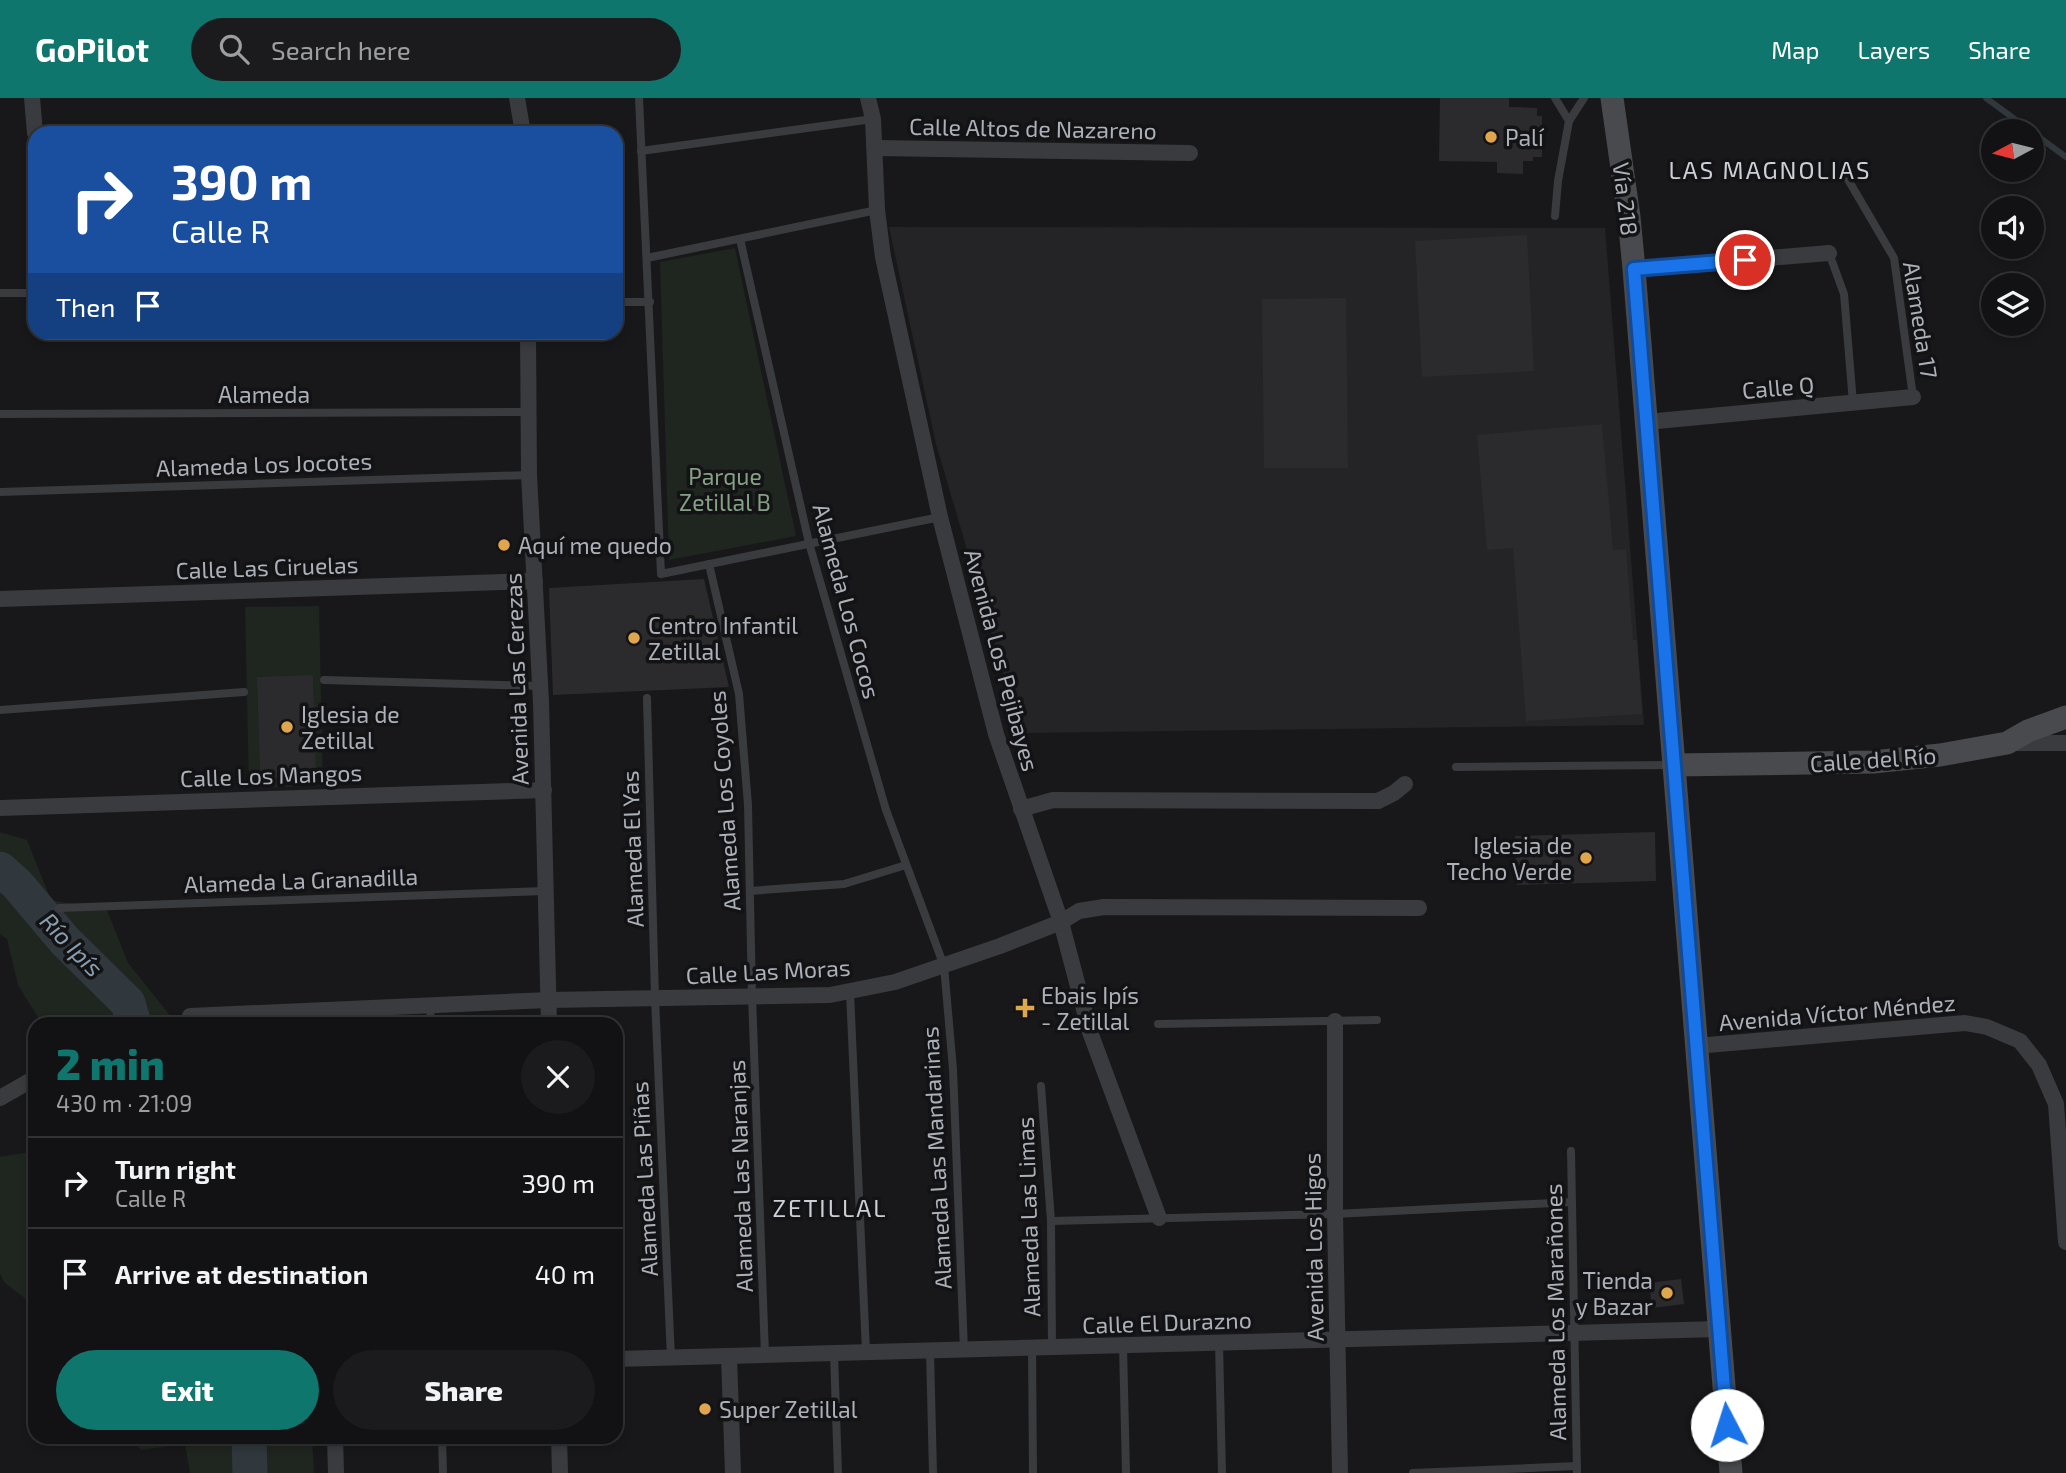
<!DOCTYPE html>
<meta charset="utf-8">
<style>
body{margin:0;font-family:"Exo 2",sans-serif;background:#1b1b1d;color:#f1f3f6;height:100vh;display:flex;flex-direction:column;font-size:26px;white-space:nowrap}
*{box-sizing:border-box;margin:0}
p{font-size:23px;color:#9c9ea0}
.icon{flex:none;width:38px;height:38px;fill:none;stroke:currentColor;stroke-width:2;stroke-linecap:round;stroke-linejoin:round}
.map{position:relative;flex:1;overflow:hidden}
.sheet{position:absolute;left:28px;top:919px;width:595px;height:427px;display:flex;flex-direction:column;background:#121214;border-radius:21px;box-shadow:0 4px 10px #0003,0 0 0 2px #313234}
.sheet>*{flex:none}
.hud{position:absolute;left:28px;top:28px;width:595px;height:214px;border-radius:21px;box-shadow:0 4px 10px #0003,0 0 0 2px #313234;background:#1a4fa0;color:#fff;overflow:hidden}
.needle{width:46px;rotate:263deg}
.controls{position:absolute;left:1981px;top:21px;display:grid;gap:14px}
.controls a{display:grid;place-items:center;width:63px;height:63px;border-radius:50%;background:#121214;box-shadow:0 4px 10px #0003,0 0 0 2px #313234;font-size:35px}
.pin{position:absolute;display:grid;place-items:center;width:60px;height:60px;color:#fff;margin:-30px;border:4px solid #fff;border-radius:50%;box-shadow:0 2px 7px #0007}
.me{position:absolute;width:77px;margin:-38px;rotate:355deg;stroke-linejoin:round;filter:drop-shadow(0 0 5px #0008)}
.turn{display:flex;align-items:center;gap:24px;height:147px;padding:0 28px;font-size:32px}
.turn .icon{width:91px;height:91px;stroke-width:2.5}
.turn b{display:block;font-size:49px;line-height:60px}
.then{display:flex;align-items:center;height:66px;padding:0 28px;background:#0003;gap:14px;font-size:26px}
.round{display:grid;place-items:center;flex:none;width:74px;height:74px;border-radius:37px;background:#1b1b1d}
.headline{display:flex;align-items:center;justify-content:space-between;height:119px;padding:0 28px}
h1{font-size:42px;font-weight:800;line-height:52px;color:#0f766e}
.primary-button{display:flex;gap:14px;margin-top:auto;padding:14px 28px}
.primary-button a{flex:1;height:80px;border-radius:42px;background:#0f766e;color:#fff;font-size:28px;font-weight:800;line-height:80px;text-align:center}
.primary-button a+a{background:#1b1b1d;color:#f1f3f6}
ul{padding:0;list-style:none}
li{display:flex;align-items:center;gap:21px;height:91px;padding:0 28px;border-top:2px solid #313234}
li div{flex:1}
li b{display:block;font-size:26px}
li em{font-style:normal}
header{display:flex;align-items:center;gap:42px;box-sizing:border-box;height:98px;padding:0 35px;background:#0f766e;color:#fff}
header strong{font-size:33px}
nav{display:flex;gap:38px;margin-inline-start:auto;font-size:24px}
.search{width:490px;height:63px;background:#1b1b1d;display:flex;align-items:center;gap:18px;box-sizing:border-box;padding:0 24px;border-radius:38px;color:#9c9ea0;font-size:26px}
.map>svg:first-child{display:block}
.built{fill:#242427}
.green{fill:#1f251f;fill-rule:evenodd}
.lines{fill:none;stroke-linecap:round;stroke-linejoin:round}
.stream{stroke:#30383d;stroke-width:6}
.river{stroke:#30383d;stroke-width:35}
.building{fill:#2b2b2e}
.lane{stroke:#3a3b3f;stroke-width:8}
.street{stroke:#3a3b3f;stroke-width:16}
.secondary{stroke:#484a4e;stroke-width:23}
.route-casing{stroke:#114b97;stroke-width:18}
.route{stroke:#1a73e8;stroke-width:12}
.poi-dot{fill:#dfa64b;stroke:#131315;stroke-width:2.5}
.labels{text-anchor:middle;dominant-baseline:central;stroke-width:7;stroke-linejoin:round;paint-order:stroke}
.street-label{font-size:23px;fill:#acb0b8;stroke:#131315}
.poi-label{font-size:23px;fill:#acb0b8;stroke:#131315;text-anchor:start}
.park-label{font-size:23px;fill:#85a185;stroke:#131315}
.neighbourhood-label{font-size:24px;letter-spacing:2px;fill:#cccfd5;stroke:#131315}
.water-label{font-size:24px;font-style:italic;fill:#879eaf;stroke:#131315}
</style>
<header>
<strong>GoPilot</strong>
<div class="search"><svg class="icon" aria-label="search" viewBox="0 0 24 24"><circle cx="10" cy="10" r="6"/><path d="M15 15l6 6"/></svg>Search here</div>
<nav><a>Map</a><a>Layers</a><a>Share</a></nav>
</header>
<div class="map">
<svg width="2066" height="1375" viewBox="0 0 2066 1375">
<rect width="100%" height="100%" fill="#18181a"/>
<polygon class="built" points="889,129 1605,130 1644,627 1021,635 936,346"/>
<g class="green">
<polygon points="735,150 796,438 669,462 660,164"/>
<path d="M319 508 323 688 249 690 245 509ZM313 578 315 678 260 679 257 579Z"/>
<polygon points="0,734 27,742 51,802 107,812 128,865 177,926 42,926 18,887 7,841 0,836"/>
<polygon points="35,1053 35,1208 5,1185 0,1176 0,1059"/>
<polygon points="129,1339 312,1339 314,1375 190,1375 185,1346 141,1352"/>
</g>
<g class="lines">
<g class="stream">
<polyline points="1986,0 2031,33"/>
<polyline points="2032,34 2066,59"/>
</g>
<g class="river">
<polyline points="0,771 17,786 65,843 128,905 134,926"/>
<polyline points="249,1339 250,1375"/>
</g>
</g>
<g class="building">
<polygon points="1440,0 1509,0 1509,9 1537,10 1537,18 1542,18 1542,59 1533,59 1533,63 1523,63 1523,76 1497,75 1497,64 1439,63"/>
<polygon points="1527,137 1534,273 1422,279 1415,143"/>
<polygon points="1346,200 1348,370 1264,370 1262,201"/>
<polygon points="1602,326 1613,452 1626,451 1633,542 1637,542 1642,616 1526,623 1513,450 1487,452 1477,337"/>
<polygon points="704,481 729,589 553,597 549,490"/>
<polygon points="313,577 316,678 260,680 257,579"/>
<polygon points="1655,734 1656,783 1517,787 1515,738"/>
<polygon points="1681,1181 1684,1206 1652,1210 1649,1185"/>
</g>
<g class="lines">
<g class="lane">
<polyline points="639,0 661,476 940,419"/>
<polyline points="1555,0 1569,23"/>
<polyline points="641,53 873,21"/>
<polyline points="1846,78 1894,160 1913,299"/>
<polyline points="1555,118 1558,83 1569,23 1584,0"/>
<polyline points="740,141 809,445 886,712 944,868 953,971 964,1252"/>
<polyline points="1829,155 1844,196 1853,305"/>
<polyline points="647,160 877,112"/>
<polyline points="0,195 35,195"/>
<polyline points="616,204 650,204"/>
<polyline points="0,316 529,314"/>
<polyline points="0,394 529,377"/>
<polyline points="709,466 739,596 748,707 752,898 765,1257"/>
<polyline points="324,582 540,588"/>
<polyline points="647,600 655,900 671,1260"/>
<polyline points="0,612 244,594"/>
<polyline points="1456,669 1670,667"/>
<polyline points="750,793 844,786 906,767"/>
<polyline points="59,810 545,793"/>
<polyline points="850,894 866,1254"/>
<polyline points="430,908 431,926"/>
<polyline points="1158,926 1377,922"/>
<polyline points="1041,988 1051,1123 1052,1249"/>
<polyline points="1571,1053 1577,1375"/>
<polyline points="1051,1123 1335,1116 1572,1104"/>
<polyline points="1219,1245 1222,1375"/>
<polyline points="1123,1248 1126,1375"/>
<polyline points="1032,1250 1033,1375"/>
<polyline points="930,1253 933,1375"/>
<polyline points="834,1255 838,1375"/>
<polyline points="442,1339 443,1375"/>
<polyline points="1413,1375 1577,1368"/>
</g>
<g class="street">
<polyline points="32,0 35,35"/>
<polyline points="517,0 523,35"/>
<polyline points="868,0 873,21 877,112 883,159 940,419 996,636 1061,824 1090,934 1159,1120"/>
<polyline points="876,50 1190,55"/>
<polyline points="1634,171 1829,155"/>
<polyline points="528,234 529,377 541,604 549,926"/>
<polyline points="1646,324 1913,299"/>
<polyline points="0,501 535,483"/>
<polyline points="2009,645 2066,645"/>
<polyline points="0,710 544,692"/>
<polyline points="1021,711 1053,702 1378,703 1394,695 1405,686"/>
<polyline points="190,918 549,902 830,897 895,884 1000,848 1061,824 1079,813 1104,809 1419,810"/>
<polyline points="1335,923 1335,1116 1340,1375"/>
<polyline points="1696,948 1965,925 1987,929 2020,943 2039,967 2056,1006 2066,1144"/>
<polyline points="0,1000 35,980"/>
<polyline points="729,1258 733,1375"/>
<polyline points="616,1261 1719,1231"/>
<polyline points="335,1339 336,1375"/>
<polyline points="559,1339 560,1375"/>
</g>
<g class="secondary">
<polyline points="1612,0 1629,119 1634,171 1731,1375"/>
<polyline points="1674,667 1873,664 1940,657 2007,645 2028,633 2066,619"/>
</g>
</g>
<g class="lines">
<defs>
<polyline id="route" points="1727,1327 1634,171 1745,162"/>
</defs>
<use href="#route" class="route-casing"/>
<use href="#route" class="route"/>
</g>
<g class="poi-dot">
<circle cx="1491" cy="39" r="7"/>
<circle cx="504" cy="447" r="7"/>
<circle cx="634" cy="540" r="7"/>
<circle cx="287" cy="629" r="7"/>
<circle cx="1586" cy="760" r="7"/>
<path d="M1021.5 899.5h7v7h7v7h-7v7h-7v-7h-7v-7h7z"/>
<circle cx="1667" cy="1195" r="7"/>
<circle cx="705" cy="1311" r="7"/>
</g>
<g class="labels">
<g class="street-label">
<text transform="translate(1033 30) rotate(1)">Calle Altos de Nazareno</text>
<text transform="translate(1626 101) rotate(83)">Vía 218</text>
<text transform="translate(1921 222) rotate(81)">Alameda 17</text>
<text transform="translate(1778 289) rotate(-5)">Calle Q</text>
<text x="264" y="296">Alameda</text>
<text transform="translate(264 366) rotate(-2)">Alameda Los Jocotes</text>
<text transform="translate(267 469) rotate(-2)">Calle Las Ciruelas</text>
<text transform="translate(847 503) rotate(75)">Alameda Los Cocos</text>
<text transform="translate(1002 562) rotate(75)">Avenida Los Pejibayes</text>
<text transform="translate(516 581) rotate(-92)">Avenida Las Cerezas</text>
<text transform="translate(1873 661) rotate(-4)">Calle del Río</text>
<text transform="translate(271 677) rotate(-2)">Calle Los Mangos</text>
<text transform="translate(724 703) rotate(-94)">Alameda Los Coyoles</text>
<text transform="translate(632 751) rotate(-92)">Alameda El Yas</text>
<text transform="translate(301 782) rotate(-2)">Alameda La Granadilla</text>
<text transform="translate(768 873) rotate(-3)">Calle Las Moras</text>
<text transform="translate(1837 914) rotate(-5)">Avenida Víctor Méndez</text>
<text transform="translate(936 1060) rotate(-93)">Alameda Las Mandarinas</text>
<text transform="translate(740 1078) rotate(-92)">Alameda Las Naranjas</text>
<text transform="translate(644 1081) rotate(-93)">Alameda Las Piñas</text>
<text transform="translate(1028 1119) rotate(-92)">Alameda Las Limas</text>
<text transform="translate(1313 1149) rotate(-91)">Avenida Los Higos</text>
<text transform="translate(1555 1214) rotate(-91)">Alameda Los Marañones</text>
<text transform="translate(1167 1224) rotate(-2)">Calle El Durazno</text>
</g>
<g class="poi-label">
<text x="1505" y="39">Palí</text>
<text x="518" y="447">Aquí me quedo</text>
<text x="648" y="527">Centro Infantil<tspan x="648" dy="26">Zetillal</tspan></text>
<text x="301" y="616">Iglesia de<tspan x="301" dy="26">Zetillal</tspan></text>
<text x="1572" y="747" text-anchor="end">Iglesia de<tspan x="1572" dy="26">Techo Verde</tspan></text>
<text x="1041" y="897">Ebais Ipís<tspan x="1041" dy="26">- Zetillal</tspan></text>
<text x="1653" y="1182" text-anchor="end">Tienda<tspan x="1653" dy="26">y Bazar</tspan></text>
<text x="719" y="1311">Super Zetillal</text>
</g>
<g class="park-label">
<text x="725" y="378">Parque<tspan x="725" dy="26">Zetillal B</tspan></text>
</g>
<g class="neighbourhood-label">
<text x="1770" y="71">LAS MAGNOLIAS</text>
<text x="830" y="1109">ZETILLAL</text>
</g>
<g class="water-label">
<text transform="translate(72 846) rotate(46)">Río Ipís</text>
</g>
</g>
</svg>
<div class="controls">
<a><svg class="needle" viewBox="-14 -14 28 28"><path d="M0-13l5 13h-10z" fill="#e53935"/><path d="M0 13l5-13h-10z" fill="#9c9ea0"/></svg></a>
<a><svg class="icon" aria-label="sound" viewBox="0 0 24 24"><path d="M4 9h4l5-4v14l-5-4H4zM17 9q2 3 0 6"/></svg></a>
<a><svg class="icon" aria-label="layers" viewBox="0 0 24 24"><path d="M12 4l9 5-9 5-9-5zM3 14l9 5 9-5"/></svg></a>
</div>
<div class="pin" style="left:1745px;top:162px;background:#d93025"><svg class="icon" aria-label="arrive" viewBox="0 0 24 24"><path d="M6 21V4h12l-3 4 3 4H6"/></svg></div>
<svg class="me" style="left:1727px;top:1327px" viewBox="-20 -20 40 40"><circle r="19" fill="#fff"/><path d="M0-13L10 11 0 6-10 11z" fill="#1a73e8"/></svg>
<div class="hud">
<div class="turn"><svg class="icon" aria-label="right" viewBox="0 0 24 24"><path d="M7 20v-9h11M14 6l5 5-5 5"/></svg><div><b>390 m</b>Calle R</div></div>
<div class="then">Then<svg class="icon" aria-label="arrive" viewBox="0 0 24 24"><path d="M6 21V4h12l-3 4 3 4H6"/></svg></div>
</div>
<section class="sheet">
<div class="headline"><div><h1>2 min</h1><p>430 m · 21:09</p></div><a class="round"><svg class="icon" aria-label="close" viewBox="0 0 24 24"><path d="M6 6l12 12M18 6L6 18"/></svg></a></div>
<ul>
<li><svg class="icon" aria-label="right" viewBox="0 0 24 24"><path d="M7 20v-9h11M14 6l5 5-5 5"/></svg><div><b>Turn right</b><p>Calle R</p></div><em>390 m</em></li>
<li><svg class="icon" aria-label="arrive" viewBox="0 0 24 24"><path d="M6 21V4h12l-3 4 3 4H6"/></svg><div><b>Arrive at destination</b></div><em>40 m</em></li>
</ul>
<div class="primary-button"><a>Exit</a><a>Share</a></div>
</section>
</div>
